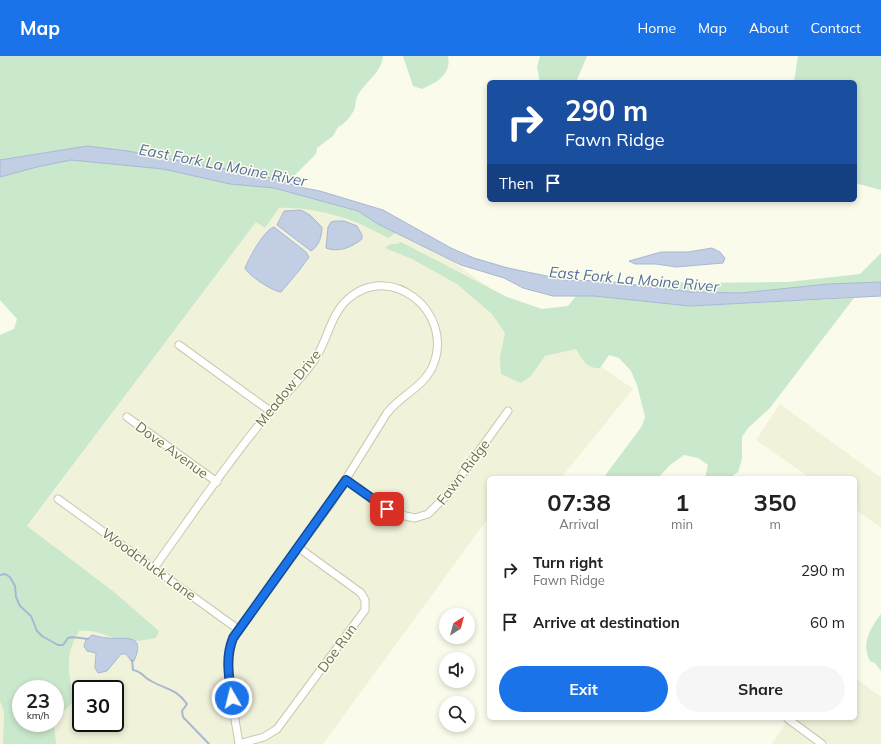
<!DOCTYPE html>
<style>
body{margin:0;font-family:Mulish,sans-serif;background:#f6f6f6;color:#222;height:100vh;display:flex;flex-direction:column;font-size:15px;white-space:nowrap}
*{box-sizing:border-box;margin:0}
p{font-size:13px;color:#767676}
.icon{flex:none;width:22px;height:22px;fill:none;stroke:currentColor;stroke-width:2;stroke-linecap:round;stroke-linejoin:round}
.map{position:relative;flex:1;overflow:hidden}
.drawer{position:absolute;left:487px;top:420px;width:370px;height:244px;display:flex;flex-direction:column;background:#fff;border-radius:6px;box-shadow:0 2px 6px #0003}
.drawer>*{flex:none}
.guide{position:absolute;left:487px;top:24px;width:370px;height:122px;border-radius:6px;box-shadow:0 2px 6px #0003;background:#1a4fa0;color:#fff;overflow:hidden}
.needle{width:26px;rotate:36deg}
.buttons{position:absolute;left:439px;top:552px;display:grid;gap:8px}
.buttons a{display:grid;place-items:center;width:36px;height:36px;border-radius:50%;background:#fff;box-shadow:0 2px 6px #0003;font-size:20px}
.speed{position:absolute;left:12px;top:624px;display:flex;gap:8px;font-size:20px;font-weight:700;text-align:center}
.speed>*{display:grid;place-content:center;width:52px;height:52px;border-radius:50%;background:#fff;box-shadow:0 2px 6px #0003;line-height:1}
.speed small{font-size:10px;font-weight:400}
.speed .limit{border:2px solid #111;border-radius:6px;background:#fff;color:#111}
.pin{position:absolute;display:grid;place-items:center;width:34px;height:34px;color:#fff;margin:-17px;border-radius:8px;box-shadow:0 2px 6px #0006}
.me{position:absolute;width:44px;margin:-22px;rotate:352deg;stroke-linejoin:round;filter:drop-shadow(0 0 3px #0008)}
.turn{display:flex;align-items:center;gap:14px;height:84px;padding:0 12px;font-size:18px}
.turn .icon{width:52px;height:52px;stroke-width:2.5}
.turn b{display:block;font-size:28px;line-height:34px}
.then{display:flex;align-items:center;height:38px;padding:0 12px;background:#0003;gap:8px;font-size:15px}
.eta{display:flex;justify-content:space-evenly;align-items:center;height:68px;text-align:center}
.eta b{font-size:24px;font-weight:700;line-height:28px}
.button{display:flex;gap:8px;margin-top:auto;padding:8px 12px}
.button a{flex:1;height:46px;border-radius:24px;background:#1a73e8;color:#fff;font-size:16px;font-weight:700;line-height:46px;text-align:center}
.button a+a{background:#f6f6f6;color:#222}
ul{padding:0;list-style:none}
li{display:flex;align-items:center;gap:12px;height:52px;padding:0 12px}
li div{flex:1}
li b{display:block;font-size:15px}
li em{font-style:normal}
header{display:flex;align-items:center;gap:24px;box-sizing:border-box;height:56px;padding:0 20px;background:#1a73e8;color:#fff}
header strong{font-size:19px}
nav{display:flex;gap:22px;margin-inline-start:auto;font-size:14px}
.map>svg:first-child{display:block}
.residential{fill:#f1f2da;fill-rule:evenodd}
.green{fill:#cae8cc}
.water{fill:#c1cee4;stroke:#a8b8d4}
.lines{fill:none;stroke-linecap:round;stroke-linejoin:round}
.stream{stroke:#a8b8d4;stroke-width:2}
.street-casing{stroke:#cac8ae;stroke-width:9}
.street{stroke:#fff;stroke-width:7}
.route-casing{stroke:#114b97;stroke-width:10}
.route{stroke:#1a73e8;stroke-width:7}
.labels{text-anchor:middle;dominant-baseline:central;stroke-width:3;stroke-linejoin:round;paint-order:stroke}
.street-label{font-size:14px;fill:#746e50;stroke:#fdfef1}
.water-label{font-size:15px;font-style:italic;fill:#556e9a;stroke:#fdfef1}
</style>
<header>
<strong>Map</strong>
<nav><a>Home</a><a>Map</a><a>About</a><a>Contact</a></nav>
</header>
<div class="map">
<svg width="881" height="688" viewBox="0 0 881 688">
<rect width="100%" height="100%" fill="#fafbeb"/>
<g class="residential">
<path d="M280 134 384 170 446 201 633 333 561 422H489V461L323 688H0V507ZM21 633H55V667H21ZM81 633H115V667H81Z"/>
<polygon points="780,348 881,422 881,472 855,453 855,422 810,422 756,384"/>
<polygon points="855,622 881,641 881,688 772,688 789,662 855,662"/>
</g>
<g class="green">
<path d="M0 0H383C382 17 364 26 357 41 355 46 356 52 353 56 349 63 344 68 338 71L333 80 317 92 316 98 287 127 249 116 212 111 128 95 87 90 0 104Z"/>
<path d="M403 0H448C452 18 436 27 422 33L413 30Z"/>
<polygon points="540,0 587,0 576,26 540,26 537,11"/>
<polygon points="798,0 881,0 881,134 855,127 855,26 794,26"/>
<path d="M71 104 163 113 210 124 274 132 358 155 378 168 396 176 389 182C375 176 361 167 347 163 326 156 301 151 279 152L265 172 256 166 27 470 114 536 159 575 156 582C148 583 137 586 128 585 110 583 99 573 79 575 63 603 70 616 73 646L55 664V633H21V667H54L56 688H3L4 656 0 645V279L14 273 17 263 0 244V121L37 111Z"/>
<path d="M401 186 507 241 542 253 568 250 576 240H594L690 250 854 242 769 353 748 372 742 381V403L738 416 730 422H705L708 409 698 402 684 399 670 409 658 422H605L604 421 642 370 645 361 637 329 631 315 619 302 609 299 600 312C586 313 583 304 576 293L545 300 531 320 521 327 501 318 500 301 505 277 492 258 457 228 412 203 385 192 390 188H396Z"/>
<polygon points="881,197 881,226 828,228 741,237 691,236 654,231 655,227 665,225 693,227 788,226 860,218"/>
<path d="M881 558V615L875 607 870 605C861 587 870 573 881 558Z"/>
</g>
<g class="water">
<polygon points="87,90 128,95 212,111 249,116 304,132 320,135 383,154 451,192 474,202 508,212 566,224 605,225 691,236 741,237 828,228 881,226 881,240 690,250 594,240 553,240 523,232 504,222 461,209 378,168 358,155 274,132 230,128 163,113 71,104 37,111 0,121 0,104"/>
<path d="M301 154 310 159 322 171C322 180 319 190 311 195L277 169 284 155Z"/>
<path d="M335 165H344L357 170 362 179V183C352 191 339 197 326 192L328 171 331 166Z"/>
<path d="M274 171 306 196 309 201 298 216 281 236C272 235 249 220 245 212 249 202 264 174 274 171Z"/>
<polygon points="712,192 720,196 725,202 723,207 676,211 656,208 635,208 629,205 661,196 688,196"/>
<path d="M92 579C97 580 102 582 108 582 123 584 147 576 134 605L132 606 126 598H121L107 615 98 617 95 612 96 597 87 595 84 590 86 584Z"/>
</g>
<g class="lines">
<g class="stream">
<polyline points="0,519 5,518 10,521 15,530 16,541 20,550 31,560 37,575 42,580 58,589 63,589 68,582 72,581 88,583"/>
<path d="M132 604 133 614C142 615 144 622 151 625 165 633 177 633 187 648L182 655 183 661 209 688"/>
</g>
<defs>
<g id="street">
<polyline points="179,289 270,355"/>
<polyline points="127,361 217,426"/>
<polyline points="346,424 396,458 415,462 428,458 448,438 508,355"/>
<polyline points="58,443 239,574"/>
<path d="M154 512C187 466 219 419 254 375 273 351 295 330 313 306 328 286 329 260 348 243 390 205 453 255 434 307 426 330 401 339 387 357L331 447 236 578C220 605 235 657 239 688"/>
<polyline points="788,663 822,688"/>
<polyline points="239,688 264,681 277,673 365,554 365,544 361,537 299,492"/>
</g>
</defs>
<use href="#street" class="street-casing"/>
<use href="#street" class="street"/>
</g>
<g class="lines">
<defs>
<path id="route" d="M232 642C229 621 225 602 233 582L346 424 387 453"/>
</defs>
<use href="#route" class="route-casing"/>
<use href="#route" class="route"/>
</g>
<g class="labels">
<g class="street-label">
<text transform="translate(288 332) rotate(-51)">Meadow Drive</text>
<text transform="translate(172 394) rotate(36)">Dove Avenue</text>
<text transform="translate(463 416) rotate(-53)">Fawn Ridge</text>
<text transform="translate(149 508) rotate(36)">Woodchuck Lane</text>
<text transform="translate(337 592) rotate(-54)">Doe Run</text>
</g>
<g class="water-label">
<text transform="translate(223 109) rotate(11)">East Fork La Moine River</text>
<text transform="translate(634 223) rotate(5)">East Fork La Moine River</text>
</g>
</g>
</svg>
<div class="buttons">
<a><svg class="needle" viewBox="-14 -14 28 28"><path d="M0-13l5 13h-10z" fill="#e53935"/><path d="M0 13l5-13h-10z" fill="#767676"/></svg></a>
<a><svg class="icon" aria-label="sound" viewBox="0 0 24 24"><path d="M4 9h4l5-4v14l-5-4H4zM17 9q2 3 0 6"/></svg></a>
<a><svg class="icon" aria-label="search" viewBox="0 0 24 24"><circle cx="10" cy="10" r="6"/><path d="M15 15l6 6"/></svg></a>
</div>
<div class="speed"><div>23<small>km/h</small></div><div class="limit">30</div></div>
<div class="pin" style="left:387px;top:453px;background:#d93025"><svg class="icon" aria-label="arrive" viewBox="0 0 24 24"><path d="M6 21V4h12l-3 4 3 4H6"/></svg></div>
<svg class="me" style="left:232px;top:642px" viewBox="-20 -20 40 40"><circle r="17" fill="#1a73e8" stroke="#fff" stroke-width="3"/><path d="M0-11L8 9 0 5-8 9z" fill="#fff"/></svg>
<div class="guide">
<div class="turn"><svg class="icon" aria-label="right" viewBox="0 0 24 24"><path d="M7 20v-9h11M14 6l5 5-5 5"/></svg><div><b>290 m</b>Fawn Ridge</div></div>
<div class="then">Then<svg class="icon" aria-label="arrive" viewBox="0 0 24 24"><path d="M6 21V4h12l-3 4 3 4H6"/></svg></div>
</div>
<section class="drawer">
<div class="eta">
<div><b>07:38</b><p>Arrival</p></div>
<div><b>1</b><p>min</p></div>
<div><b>350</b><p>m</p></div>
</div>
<ul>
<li><svg class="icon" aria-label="right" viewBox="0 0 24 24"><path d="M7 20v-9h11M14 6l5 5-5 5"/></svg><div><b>Turn right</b><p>Fawn Ridge</p></div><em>290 m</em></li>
<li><svg class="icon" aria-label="arrive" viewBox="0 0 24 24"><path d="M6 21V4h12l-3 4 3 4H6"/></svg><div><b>Arrive at destination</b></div><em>60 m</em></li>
</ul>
<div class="button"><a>Exit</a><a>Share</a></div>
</section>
</div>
